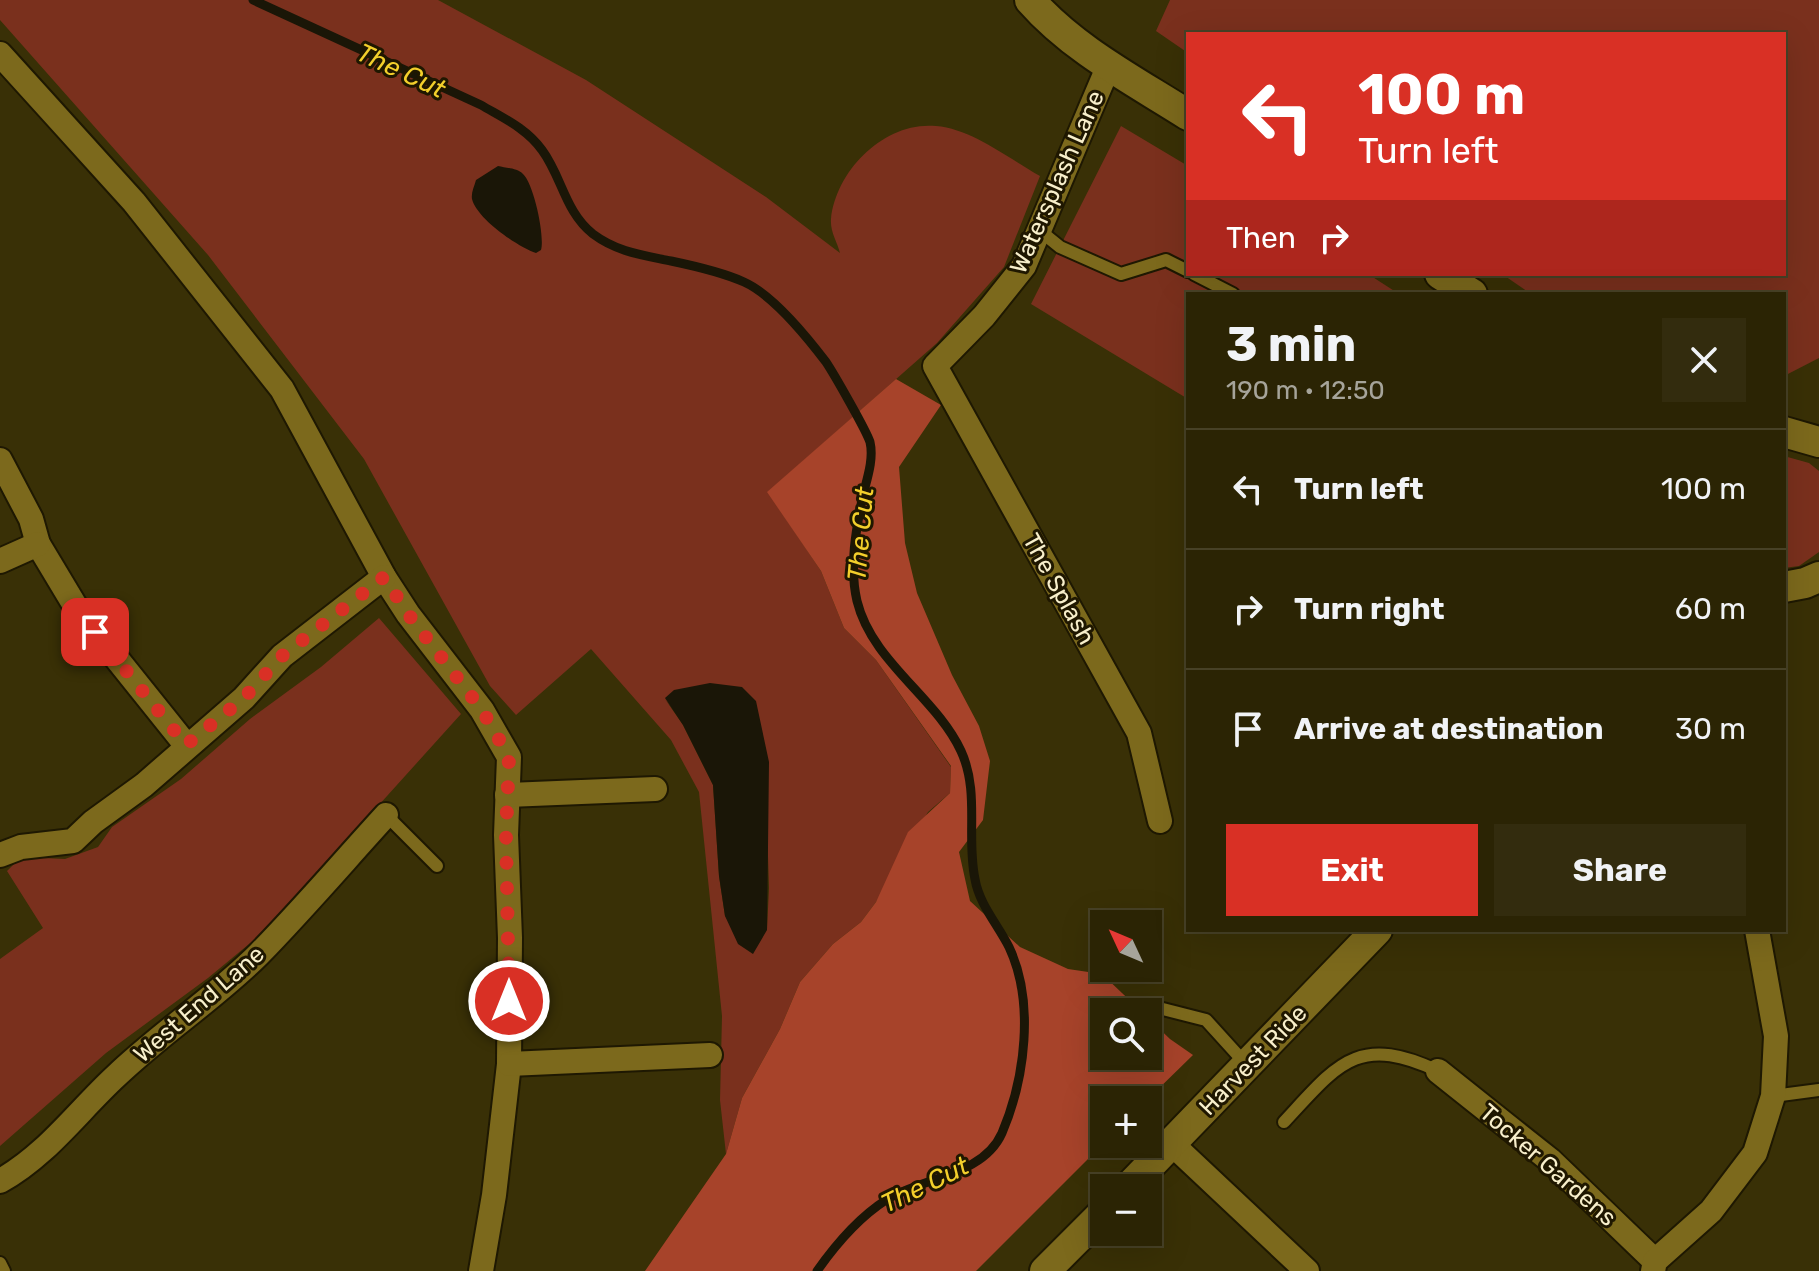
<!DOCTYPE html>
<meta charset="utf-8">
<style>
body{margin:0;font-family:Rubik,sans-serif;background:#332c0e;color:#f1f3f6;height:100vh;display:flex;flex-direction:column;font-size:30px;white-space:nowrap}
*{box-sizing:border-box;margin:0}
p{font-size:26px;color:#a6a49a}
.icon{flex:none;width:44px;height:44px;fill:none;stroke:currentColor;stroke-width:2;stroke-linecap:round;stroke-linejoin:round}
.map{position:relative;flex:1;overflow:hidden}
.drawer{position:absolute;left:1186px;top:292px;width:600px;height:640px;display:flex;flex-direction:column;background:#2b2404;border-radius:0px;box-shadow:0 8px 32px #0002,0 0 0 2px #474126}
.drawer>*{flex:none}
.guide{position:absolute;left:1186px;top:32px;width:600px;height:244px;border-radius:0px;box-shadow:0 8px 32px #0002,0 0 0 2px #474126;background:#d93025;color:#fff;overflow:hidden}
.needle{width:52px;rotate:314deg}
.controls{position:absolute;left:1090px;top:910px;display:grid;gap:16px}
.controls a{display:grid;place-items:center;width:72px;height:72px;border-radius:0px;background:#2b2404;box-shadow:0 8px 32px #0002,0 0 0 2px #474126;font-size:40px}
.pin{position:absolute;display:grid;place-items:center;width:68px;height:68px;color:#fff;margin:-34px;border-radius:16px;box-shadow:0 4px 12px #0006}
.me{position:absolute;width:88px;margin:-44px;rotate:0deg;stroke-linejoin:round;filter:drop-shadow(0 0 6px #0008)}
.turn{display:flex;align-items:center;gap:28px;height:168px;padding:0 40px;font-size:36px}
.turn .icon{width:104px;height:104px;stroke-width:2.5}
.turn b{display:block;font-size:56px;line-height:68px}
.then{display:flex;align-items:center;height:76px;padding:0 40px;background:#0003;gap:16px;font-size:30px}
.round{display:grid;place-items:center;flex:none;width:84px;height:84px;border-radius:0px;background:#332c0e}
.headline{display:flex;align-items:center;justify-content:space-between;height:136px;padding:0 40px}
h1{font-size:48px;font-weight:700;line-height:60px}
.button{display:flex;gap:16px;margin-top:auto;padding:16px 40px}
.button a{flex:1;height:92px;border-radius:0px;background:#d93025;color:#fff;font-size:32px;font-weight:700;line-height:92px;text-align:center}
.button a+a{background:#332c0e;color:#f1f3f6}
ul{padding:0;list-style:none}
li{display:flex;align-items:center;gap:24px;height:120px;padding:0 40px;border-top:2px solid #474126}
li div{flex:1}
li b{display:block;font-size:30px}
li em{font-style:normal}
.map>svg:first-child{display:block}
.green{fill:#7a301d;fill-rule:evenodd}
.forest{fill:#a7432a}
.water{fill:#1a1607}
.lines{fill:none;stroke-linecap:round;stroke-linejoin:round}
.stream{stroke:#1a1607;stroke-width:9}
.service-casing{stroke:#1e1802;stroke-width:16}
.minor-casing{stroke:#1e1802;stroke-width:28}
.tertiary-casing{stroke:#1e1802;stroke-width:34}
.service{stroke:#7c691c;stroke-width:12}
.minor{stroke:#7c691c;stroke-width:24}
.tertiary{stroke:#7c691c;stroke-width:30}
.route{stroke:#d93025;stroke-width:14;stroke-dasharray:0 25.2}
.labels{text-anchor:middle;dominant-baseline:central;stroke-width:6;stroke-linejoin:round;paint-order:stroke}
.street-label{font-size:24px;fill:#f8efcb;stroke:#1f1700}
.water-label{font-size:26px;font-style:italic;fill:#f3cf2b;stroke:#1f1700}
</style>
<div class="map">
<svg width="1819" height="1271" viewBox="0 0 1819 1271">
<rect width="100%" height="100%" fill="#393006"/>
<g class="green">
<path d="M0 0H438L586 80 766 197 840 253C837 241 830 232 831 219 836 170 885 121 936 126 972 129 1008 158 1040 176L1004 267 937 343 768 492 821 571 844 628 876 660 951 767 950 793 928 812 876 902 861 922 833 944 800 982 780 1029 742 1098 726 1154 720 1100 722 1016 699 792 671 740 591 649 516 715 490 686 364 459 208 255 0 20ZM665 699 767 826 769 888 767 929 752 953 725 916 719 876 713 785 683 725Z"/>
<polygon points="1170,0 1819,0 1819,358 1784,376 1784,294 1531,294 1502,274 1784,274 1784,34 1188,34 1188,53 1156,31"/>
<polygon points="1121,126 1188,166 1188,274 1368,274 1399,294 1188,294 1188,399 1031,304"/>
<polygon points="1784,456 1809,463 1819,471 1819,552 1799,566 1784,568"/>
<polygon points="379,618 461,714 267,929 208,978 106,1053 0,1146 0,959 43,928 7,871 21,857 65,859 98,847 112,827 181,779 250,719 321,667"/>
</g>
<polygon class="forest" points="896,379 941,405 899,467 905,543 917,593 952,675 979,726 990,761 983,820 959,852 970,901 1020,947 1068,969 1102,974 1142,1012 1104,1012 1104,1056 1148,1056 1148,1018 1170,1039 1193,1055 1147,1100 1104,1100 1104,1143 976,1271 645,1271 726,1154 742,1098 780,1029 800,982 833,944 861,922 876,902 908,832 950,793 951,766 876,660 844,628 821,571 767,492"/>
<g class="water">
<path d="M498 166C506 168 517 168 523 174 534 184 545 237 541 250L536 253C518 247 477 219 472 199 471 193 474 187 476 180Z"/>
<polygon points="710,683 742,687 756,701 769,762 767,930 753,954 738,944 725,916 719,876 713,785 683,725 665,698 674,690"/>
</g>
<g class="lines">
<path class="stream" d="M253 0 481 105C503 118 526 128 542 150 562 177 565 212 593 234 617 252 642 255 671 261 695 266 722 272 744 282 773 295 807 337 826 362 834 374 866 430 870 442 874 459 867 479 863 495 856 529 849 567 857 601 872 662 936 697 961 751 980 792 966 837 975 879 979 904 998 925 1009 947 1035 1002 1025 1079 1002 1133 983 1176 923 1177 886 1200 858 1218 836 1244 817 1271"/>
<defs>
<g id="service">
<polyline points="1039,230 1060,247 1121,274 1166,260 1188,271"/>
<polyline points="1194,274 1233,294"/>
<polyline points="386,815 437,866"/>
<polyline points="1155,1007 1206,1020 1245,1063"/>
<polyline points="1773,1096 1819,1090"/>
<path d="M1284 1122C1337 1065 1357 1033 1438 1071"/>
<polyline points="0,1263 4,1271"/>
</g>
<g id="minor">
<polyline points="0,54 134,202 282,389 384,577 408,614 482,710 509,757 506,835 510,938 509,1064 494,1195 481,1271"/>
<polyline points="1109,65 1024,266 984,316 935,366 1139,733 1160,821"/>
<polyline points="0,460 31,519 38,544 77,609 186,745"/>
<polyline points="0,561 38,544"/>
<polyline points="507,795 655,789"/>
<polyline points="0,855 21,847 73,841 93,822 144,785 244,698 282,656 384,577"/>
<polyline points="509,1064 710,1055"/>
<polyline points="1438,1071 1551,1161 1655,1261"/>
<polyline points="1172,1144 1307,1271"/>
<path d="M0 1181C46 1156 78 1111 116 1076 162 1032 215 998 259 954 303 909 344 861 386 815"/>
<polyline points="1653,1271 1655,1261 1711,1211 1755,1153 1773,1096 1776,1036 1757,930"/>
</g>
<g id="tertiary">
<path d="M1030 0C1073 49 1133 80 1188 115"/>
<polyline points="1440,274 1472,294"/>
<polyline points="1784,432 1819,442"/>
<polyline points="1784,587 1805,583 1819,577"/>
<polyline points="1128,1188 1377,930"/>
<polyline points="1045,1271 1104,1212"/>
</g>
</defs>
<use href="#service" class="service-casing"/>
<use href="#minor" class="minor-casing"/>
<use href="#tertiary" class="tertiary-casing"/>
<use href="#service" class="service"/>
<use href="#minor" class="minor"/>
<use href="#tertiary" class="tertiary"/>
</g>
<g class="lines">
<polyline class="route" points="95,632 186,745 244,698 282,656 384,577 408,614 482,710 509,757 506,835 509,1001"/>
</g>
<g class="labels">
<g class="street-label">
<text transform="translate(1057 182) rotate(-66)">Watersplash Lane</text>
<text transform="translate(1059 589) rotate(61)">The Splash</text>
<text transform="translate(199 1004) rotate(-41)">West End Lane</text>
<text transform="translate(1253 1060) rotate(-46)">Harvest Ride</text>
<text transform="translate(1548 1165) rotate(41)">Tocker Gardens</text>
</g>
<g class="water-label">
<text transform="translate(401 71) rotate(25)">The Cut</text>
<text transform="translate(861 534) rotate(-85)">The Cut</text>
<text transform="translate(925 1185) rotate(-26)">The Cut</text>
</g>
</g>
</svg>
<div class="controls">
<a><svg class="needle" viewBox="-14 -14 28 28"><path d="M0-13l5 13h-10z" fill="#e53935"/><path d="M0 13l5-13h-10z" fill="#a6a49a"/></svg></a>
<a><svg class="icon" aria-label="search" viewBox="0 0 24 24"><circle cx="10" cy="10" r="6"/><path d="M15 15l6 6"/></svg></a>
<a>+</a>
<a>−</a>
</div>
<div class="pin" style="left:95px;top:632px;background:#d93025"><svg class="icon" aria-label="arrive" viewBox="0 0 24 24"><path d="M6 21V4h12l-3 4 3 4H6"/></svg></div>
<svg class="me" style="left:509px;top:1001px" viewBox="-20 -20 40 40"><circle r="17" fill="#d93025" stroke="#fff" stroke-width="3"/><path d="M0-11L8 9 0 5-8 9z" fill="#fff"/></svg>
<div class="guide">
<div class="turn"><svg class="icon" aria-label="left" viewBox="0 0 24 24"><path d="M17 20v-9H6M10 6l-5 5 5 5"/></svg><div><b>100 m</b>Turn left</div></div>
<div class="then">Then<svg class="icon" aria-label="right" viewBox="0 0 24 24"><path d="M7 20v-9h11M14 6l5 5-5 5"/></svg></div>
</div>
<section class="drawer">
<div class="headline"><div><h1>3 min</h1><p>190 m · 12:50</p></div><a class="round"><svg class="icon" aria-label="close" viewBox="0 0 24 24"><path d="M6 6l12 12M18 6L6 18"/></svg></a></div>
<ul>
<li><svg class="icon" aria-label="left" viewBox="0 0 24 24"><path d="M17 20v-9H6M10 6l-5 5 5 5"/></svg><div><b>Turn left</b></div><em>100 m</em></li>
<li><svg class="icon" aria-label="right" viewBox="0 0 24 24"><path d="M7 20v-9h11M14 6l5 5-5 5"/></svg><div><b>Turn right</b></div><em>60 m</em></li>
<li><svg class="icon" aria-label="arrive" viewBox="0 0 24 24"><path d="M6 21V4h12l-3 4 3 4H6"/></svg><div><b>Arrive at destination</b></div><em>30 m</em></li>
</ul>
<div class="button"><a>Exit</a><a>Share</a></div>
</section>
</div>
